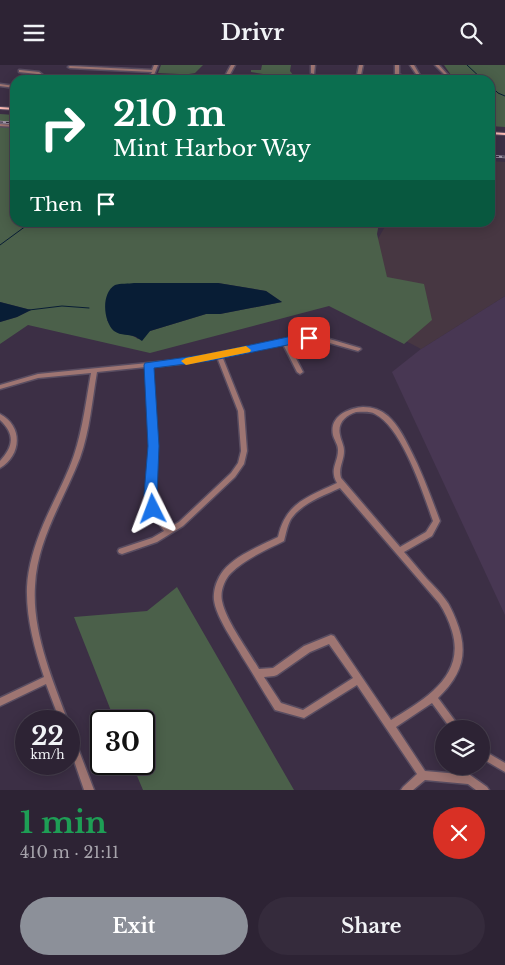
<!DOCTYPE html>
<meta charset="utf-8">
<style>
body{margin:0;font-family:"Libre Baskerville",serif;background:#352b3c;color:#f1f3f6;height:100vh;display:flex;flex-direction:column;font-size:19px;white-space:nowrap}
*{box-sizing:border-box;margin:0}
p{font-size:16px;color:#a7a4ac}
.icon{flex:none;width:28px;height:28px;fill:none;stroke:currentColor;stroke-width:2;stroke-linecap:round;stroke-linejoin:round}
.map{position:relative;height:725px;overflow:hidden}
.details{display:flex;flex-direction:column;background:#2d2334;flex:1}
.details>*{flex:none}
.top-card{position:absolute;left:10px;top:10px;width:485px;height:152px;border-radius:15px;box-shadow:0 2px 12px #0003,0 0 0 1px #48404f;background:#0b6e4f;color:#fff;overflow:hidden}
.tools{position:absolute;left:435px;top:655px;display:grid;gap:10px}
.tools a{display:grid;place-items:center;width:55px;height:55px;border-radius:50%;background:#2d2334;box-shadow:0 2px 12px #0003,0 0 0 1px #48404f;font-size:25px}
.speed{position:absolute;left:15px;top:645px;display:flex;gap:10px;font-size:25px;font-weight:700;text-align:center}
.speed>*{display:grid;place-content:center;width:65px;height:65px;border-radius:50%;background:#2d2334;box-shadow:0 2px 12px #0003,0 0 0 1px #48404f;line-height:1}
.speed small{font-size:12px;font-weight:400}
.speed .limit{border:2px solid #111;border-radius:8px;background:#fff;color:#111}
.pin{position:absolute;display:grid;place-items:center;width:42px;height:42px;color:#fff;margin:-21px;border-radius:10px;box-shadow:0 2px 8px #0006}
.me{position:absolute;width:55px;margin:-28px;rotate:357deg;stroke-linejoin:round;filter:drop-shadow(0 0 4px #0008)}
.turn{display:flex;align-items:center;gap:18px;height:105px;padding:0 20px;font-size:22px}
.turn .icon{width:65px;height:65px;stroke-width:2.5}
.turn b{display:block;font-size:35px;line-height:42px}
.then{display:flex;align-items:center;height:48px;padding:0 20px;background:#0003;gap:10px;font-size:19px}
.round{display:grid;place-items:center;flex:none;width:52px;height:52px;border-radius:26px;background:#352b3c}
.overview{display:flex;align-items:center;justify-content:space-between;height:85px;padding:0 20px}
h1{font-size:30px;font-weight:700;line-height:38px;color:#1e9e55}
.primary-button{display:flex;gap:10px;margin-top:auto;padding:10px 20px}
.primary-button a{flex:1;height:58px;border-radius:30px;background:#8c9099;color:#fff;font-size:20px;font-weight:700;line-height:58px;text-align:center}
.primary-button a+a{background:#352b3c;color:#f1f3f6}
header{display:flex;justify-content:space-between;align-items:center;height:65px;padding:0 20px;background:#2d2334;font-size:22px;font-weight:700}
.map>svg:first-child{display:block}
.built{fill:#483753}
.industrial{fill:#473742}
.green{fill:#4b604a;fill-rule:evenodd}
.water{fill:#081d35}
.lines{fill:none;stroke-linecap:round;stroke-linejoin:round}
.stream{stroke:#081d35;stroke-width:1}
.minor-casing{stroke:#594d61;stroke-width:3}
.major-casing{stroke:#594d61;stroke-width:2}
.minor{fill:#9e7572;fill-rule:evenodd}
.major{fill:#fcbab4;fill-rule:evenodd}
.rail-casing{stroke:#a298a9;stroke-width:2.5}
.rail{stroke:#32253a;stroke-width:1;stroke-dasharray:3;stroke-linecap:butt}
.route{fill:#1a73e8;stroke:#114b97}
.slow{fill:#f59e0b}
</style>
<header><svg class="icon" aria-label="menu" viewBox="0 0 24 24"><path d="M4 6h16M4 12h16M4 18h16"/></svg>Drivr<svg class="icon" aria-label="search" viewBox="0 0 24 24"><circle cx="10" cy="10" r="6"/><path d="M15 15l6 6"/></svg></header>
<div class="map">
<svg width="505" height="725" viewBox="0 0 505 725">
<rect width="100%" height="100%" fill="#3c2f45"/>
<polygon class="built" points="505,231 505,550 392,307 421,284"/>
<polygon class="industrial" points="490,96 505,97 505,231 421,284 340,241 387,158 490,158"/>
<g class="green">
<polygon points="161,0 203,0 195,8 189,9 186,15 175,15 179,9 158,8"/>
<polygon points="262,0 291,0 290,6 297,15 262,15 239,12 262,12 263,9 251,7 251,5 261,5"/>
<polygon points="444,0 505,0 505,62 490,61 490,15 459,15 460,14 451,10"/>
<path d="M0 49 15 50V158H379L377 169 387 212 424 219 432 255 404 279 329 241 150 288 28 260 0 279V257L17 252 31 245 0 237ZM218 218 266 226 282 237 220 249H206L150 266 138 274C124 264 119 275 107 255Z"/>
<polygon points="177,522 294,725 143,725 132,699 144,699 144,656 115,656 74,552 147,546"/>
</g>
<g class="water">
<path d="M134 218H218L266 226 282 237 220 249H206L150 266 142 276C140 275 138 273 136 272 129 269 121 271 114 266 103 256 101 228 115 220 120 218 129 219 134 218Z"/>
<polygon points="0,237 31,245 17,252 0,257"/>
</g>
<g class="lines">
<g class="stream">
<polyline points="467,0 483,15"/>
<polyline points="490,20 498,28 505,31"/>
<polyline points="0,180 30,158"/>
<polyline points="29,245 62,241 89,243"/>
</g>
<defs>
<g id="minor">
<polygon points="154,0 158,0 152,15 148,15 152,7 70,3 68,2 70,1 152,5"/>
<polygon points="231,0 235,0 227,15 223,15"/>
<polygon points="311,0 315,0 314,9 311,8"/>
<polygon points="359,0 363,0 360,15 356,15"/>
<polygon points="395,0 399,0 399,9 403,11 418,12 410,0 414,0 421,12 437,13 446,11 435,0 439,0 447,9 455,15 451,15 448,13 436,15 404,13 404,15 400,15 400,13 395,10"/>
<polygon points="20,5 39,7 44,11 42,15 38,15 40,11 37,9 19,7 19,5"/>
<polygon points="0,19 15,21 15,23 0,21"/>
<polygon points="0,59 15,60 15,62 0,61"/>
<path d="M303 271 326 273 360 283 361 284 358 286 326 277 303 275 288 278 303 307 300 309 297 307 283 279 222 291 244 346 247 386 244 399 235 412 183 461 157 477 122 489 119 488 118 486 119 484 152 473 164 466 153 450 148 435 150 381 146 302 97 307C92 336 90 365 80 393 64 435 37 474 35 521 32 566 52 614 68 656H60L46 619 0 641V633L44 612C34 583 26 552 27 522 28 501 35 479 43 460 53 436 66 414 74 390 83 363 86 335 91 308L38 313 0 324V320L38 309 188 294ZM217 292 238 346 241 386 238 398 231 408 179 457 170 462 158 447 154 435 156 381 152 302 188 298Z"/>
<path d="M363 342C373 342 381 345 388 351 398 360 404 372 410 384 422 407 431 432 440 456L432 471 404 487C412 496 419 505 427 514 433 520 440 527 445 534 450 540 453 548 456 555 469 587 463 609 438 633L461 664H451L432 638 396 662 425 706 470 710 487 722 489 725H476L468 719 425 715 413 725H401L403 722 417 709 357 620 304 653 275 645C264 628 254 610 243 593 234 577 216 552 214 535 213 525 217 514 223 506 236 490 260 481 278 472 286 437 308 432 337 418 329 404 338 398 338 385 338 379 334 375 333 370 329 351 349 343 363 342ZM356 347C363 347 370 346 375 349 402 362 423 428 433 456L426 467 400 482 341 413C338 403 344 396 344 386 344 380 341 376 340 370 337 358 346 350 356 347ZM340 423 439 538C445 547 449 556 452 566 466 612 423 635 391 655L334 571 331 570 304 581 273 603 259 604C248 585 226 556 222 536 220 527 224 515 231 508 245 494 266 485 284 476 286 469 287 461 291 454 302 438 323 431 340 423ZM329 579 353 613 303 645 281 638 264 612 274 611 277 610 310 587Z"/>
<path d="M0 349C23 361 22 390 0 403V396C14 381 15 369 0 355Z"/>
<polygon points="69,666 72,667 73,670 94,725 84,725 69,681"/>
<polygon points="481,684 505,698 505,707 481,693"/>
</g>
<g id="major">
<polygon points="0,42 15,43 15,45 0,44"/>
<polygon points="490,67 505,68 505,70 490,69"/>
</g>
</defs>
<use href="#minor" class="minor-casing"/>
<use href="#major" class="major-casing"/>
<use href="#minor" class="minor"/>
<use href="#major" class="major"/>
<defs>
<g id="rail">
<polyline points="0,57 15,58"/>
<polyline points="490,91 505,92"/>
</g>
</defs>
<use href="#rail" class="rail-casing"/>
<use href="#rail" class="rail"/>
</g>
<polygon class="route" points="309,269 314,273 312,275 209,296 154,303 159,381 157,430 159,444 157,448 153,449 148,448 144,430 148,381 144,300 145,298 209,289 297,270"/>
<polygon class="slow" points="246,281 251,285 250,287 186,300 181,296 186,293"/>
</svg>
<div class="tools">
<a><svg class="icon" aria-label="layers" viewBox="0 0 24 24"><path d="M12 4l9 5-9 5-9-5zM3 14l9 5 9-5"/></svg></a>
</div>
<div class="speed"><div>22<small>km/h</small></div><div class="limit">30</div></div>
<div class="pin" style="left:309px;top:273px;background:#d93025"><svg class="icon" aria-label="arrive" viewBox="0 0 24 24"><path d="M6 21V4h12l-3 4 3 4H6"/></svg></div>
<svg class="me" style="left:153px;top:444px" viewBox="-20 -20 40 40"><path d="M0-17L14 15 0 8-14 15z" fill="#1a73e8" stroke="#fff" stroke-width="4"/></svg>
<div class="top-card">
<div class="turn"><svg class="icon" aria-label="right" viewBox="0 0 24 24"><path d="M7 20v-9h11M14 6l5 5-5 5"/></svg><div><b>210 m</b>Mint Harbor Way</div></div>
<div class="then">Then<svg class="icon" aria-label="arrive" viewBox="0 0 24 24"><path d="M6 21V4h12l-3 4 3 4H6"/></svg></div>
</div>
</div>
<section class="details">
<div class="overview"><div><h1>1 min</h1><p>410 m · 21:11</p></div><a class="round" style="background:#d93025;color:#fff"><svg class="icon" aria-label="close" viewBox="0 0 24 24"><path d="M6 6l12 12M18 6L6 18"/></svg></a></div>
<div class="primary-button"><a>Exit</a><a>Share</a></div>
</section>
